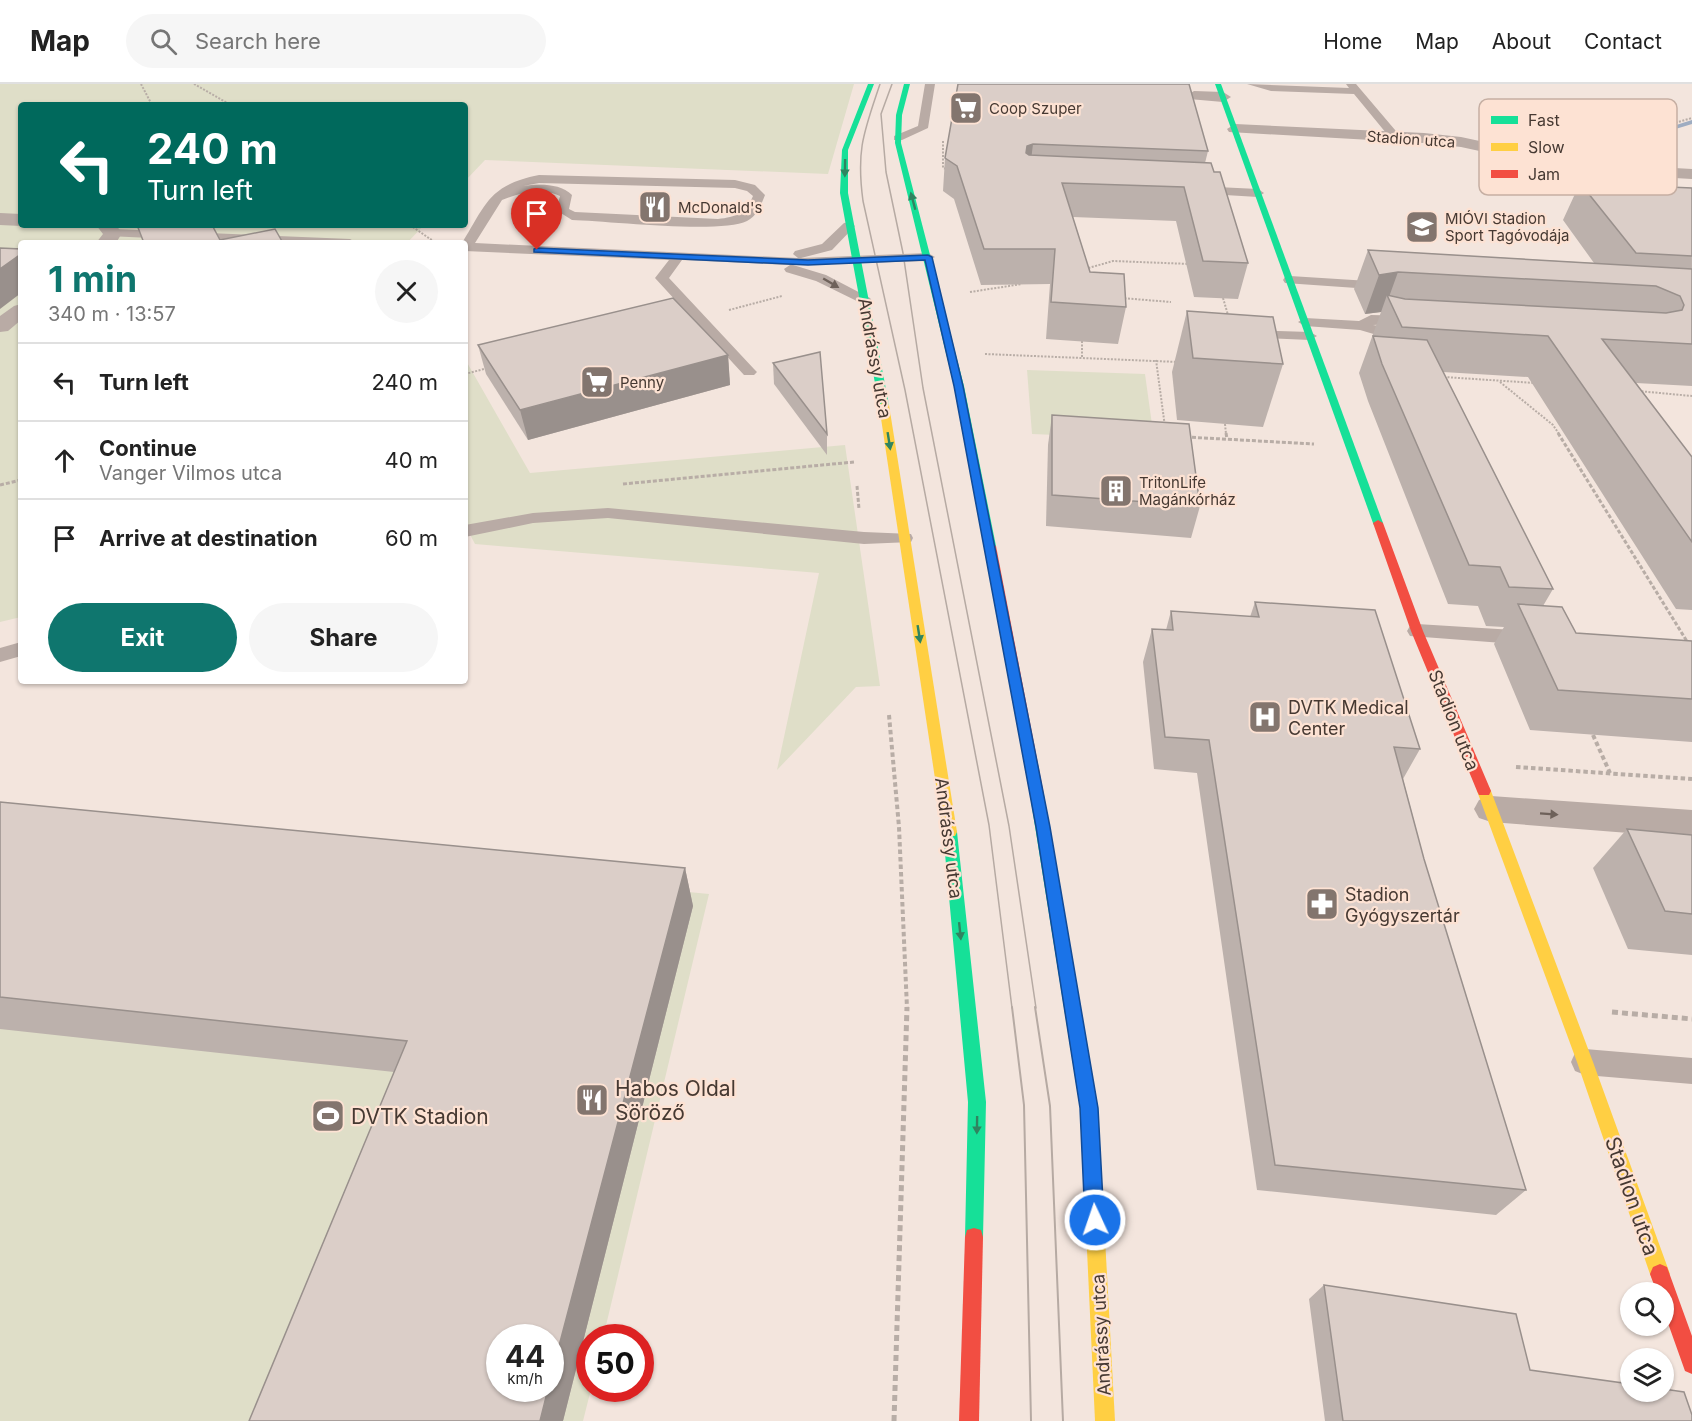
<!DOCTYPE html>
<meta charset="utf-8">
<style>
body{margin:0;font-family:Inter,sans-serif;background:#f6f6f6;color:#222;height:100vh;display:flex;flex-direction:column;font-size:22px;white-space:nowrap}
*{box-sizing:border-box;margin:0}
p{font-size:20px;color:#767676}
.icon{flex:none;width:33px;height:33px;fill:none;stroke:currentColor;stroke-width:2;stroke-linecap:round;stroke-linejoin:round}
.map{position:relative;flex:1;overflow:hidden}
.side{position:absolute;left:18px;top:156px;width:450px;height:444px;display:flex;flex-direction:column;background:#fff;border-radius:6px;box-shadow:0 2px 4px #0004}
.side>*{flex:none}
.banner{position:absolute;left:18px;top:18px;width:450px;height:126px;border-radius:6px;box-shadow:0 2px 4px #0004;background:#00695c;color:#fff;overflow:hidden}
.tools{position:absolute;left:1620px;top:1198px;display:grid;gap:12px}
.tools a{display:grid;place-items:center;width:54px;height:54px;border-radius:50%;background:#fff;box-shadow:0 2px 4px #0004;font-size:30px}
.speed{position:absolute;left:486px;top:1240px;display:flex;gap:12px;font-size:30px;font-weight:700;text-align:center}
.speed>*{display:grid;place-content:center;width:78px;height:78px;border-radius:50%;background:#fff;box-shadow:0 2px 4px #0004;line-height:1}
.speed small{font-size:15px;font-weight:400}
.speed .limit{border:9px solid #d22;background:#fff;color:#111}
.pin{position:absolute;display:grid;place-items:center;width:51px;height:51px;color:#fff;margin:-62px -26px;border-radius:50% 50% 50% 0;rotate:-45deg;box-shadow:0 0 6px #0007}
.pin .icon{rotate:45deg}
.me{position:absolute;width:66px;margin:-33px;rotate:357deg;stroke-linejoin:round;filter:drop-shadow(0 0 4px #0008)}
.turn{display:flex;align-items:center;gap:21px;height:126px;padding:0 30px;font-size:27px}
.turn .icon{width:78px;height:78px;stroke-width:2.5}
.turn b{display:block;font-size:42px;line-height:51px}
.round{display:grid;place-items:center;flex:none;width:63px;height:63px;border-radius:32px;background:#f6f6f6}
.summary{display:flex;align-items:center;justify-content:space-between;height:102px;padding:0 30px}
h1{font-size:36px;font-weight:700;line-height:45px;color:#0f766e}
.button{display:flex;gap:12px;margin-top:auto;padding:12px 30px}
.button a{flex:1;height:69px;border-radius:36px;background:#0f766e;color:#fff;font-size:24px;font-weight:700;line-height:69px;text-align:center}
.button a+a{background:#f6f6f6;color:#222}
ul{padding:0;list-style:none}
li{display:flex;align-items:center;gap:18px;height:78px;padding:0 30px;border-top:2px solid #e0e0e0}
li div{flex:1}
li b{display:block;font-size:22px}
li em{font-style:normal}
header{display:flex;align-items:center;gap:36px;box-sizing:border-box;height:84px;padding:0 30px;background:#fff;border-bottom:2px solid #e0e0e0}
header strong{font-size:28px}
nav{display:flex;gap:33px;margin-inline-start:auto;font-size:21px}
.search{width:420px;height:54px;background:#f6f6f6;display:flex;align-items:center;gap:15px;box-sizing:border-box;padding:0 21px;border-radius:33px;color:#767676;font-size:22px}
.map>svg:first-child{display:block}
.green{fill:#dfdec8;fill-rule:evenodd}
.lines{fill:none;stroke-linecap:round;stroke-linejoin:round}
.stream{fill:#9eacc1;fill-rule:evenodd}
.path-far3{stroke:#b8ada6;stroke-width:2;stroke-dasharray:2 1.5;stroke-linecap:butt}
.path-far2{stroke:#b8ada6;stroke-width:3;stroke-dasharray:4 2;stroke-linecap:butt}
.path-far1{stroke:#b8ada6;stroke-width:4;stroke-dasharray:4.5 3;stroke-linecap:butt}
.path{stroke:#b8ada6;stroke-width:5;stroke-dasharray:6 4;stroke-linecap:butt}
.lane{fill:#b9aba5;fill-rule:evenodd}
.street{fill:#b9aba5;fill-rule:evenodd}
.fast{fill:#16e098;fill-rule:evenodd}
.slow{fill:#ffcf43;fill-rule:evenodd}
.jam{fill:#f24e42;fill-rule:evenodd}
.tram-far1{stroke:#b6aaa3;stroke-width:1.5}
.tram{stroke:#b6aaa3;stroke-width:2}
.wall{fill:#bcb1ac}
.shaded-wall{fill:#99908c}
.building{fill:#dbcec8;stroke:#99908c;stroke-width:1.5}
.oneway{fill:#308460}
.oneway2{fill:#6e615a}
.route{fill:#1a73e8;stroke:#114b97;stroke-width:1.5}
.labels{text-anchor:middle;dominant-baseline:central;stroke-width:4.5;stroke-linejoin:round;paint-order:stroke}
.far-poi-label{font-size:15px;fill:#463932;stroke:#fde2d3;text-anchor:start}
.far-street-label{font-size:15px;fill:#463932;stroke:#fde2d3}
.street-label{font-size:18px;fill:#463932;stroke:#fde2d3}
.poi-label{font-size:18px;fill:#463932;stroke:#fde2d3;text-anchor:start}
.near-poi-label{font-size:21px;fill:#463932;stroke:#fde2d3;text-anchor:start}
.near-street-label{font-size:21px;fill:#463932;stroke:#fde2d3}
.key{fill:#fde2d3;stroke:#c6afa3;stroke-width:1.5}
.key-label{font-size:16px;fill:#463932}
</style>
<header>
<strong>Map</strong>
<div class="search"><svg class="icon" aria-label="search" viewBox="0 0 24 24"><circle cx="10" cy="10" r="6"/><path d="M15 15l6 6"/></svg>Search here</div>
<nav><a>Home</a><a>Map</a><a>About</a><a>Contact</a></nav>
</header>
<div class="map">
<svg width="1692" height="1337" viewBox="0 0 1692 1337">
<rect width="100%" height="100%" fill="#f3e5dd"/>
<g class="green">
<polygon points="0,0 854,0 828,90 485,76 465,97 465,21 21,21 21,141 424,141 407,159 21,159 21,533 0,538"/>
<polygon points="465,275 530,389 845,361 880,602 856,603 777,686 819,489 475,460 465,441"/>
<polygon points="1027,286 1145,290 1154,355 1032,350"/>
<path d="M0 741 709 810 603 1254H590L591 1305 583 1337H0ZM500 1254H550V1305H500Z"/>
</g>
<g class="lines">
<polygon class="stream" points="1692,36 1692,40 1590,71 1585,70"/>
<g class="path-far3">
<polyline points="141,0 152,21"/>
<polyline points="194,0 231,21"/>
<polyline points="1615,56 1692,34"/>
<polyline points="943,57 943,84 947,85"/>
<polyline points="410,141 436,159"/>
<polyline points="1085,185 1113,177 1190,180"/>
<polyline points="970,208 1022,200"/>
<polyline points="1121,214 1171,218"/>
<polyline points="1223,214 1228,231"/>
<polyline points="729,226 782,212"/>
<polyline points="1082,257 1082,273"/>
<polyline points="985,270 1178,278"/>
<polyline points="1156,276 1165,343"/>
<polyline points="465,290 488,284"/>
<polyline points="1444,293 1535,299"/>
<polyline points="1500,298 1553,341 1559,350"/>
<polyline points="1638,307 1692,312"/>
<polyline points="1225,340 1226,350"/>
</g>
<g class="path-far2">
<polyline points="1226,349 1227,355"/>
<polyline points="1558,349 1688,559"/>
<polyline points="1186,353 1314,360"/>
<polyline points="623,400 854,378"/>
<polyline points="0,401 21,396"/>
<polyline points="857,402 859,425"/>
</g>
<g class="path-far1">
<polyline points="889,631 899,743 907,924"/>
<polyline points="1593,651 1610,689"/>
<polyline points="1516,683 1692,695"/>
</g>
<g class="path">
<polyline points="1612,928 1692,935"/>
<polyline points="894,1337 907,923"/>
</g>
<g class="lane">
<polygon points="925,0 935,0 928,44 902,56 894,56 894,52 918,42"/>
<polygon points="1247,0 1349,4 1346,0 1356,0 1401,53 1399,55 1391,55 1354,10 1271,7"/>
<path d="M539 91 735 96 755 101 765 111C761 121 757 132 747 137 721 150 607 137 572 136L556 126 560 112C542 103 519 109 502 116L475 159 798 174 793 170 795 167 822 160 844 139 849 138 855 142 832 166 801 174 928 169 935 173 928 177 793 181 826 191 870 214 872 217 865 221 816 197 786 188 784 185 790 181 682 176 669 194 754 285 757 288 754 291H744L655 194 669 176 465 167V159H462C486 120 489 101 539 91ZM539 99 735 104 747 107 753 112C746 129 736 133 718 135L575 128 569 125 572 111C560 99 539 100 523 102Z"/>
<polygon points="1196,102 1258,105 1264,109 1258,113 1192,109 1192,103"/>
<polygon points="113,145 350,155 357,159 258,159 108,152 107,149"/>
<polygon points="1290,192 1385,198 1392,202 1385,206 1285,199 1283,196 1285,193"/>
<polygon points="1371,231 1413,232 1415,235 1408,239 1373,241 1404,246 1411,250 1404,254 1377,251 1360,246 1305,242 1298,238 1305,234 1359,237"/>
<polygon points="1246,246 1310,248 1317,252 1310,256 1241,253 1239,250"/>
<polygon points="608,424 864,448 911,450 913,454 911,458 864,460 608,434 533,439 465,453 465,441 533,429"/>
<polygon points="1417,540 1530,547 1537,549 1540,554 1537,559 1530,561 1410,552 1407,547 1410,542"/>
<polygon points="21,558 21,572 0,578 0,564"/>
<polygon points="1585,965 1692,974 1692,1000 1585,991 1575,987 1571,978 1575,969"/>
</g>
<g class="street">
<polygon points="1194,7 1223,8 1231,13 1223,18 1189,15 1186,12"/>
<polygon points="1235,40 1424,49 1461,53 1544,71 1604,80 1692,85 1692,95 1604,90 1544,81 1461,63 1424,59 1229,48 1227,45"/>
<polygon points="0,129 21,130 21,141 23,141 21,142 0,141"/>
<polygon points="96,141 116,141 122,149 116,159 96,159 103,150"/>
<polygon points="21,220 21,236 8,247 0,248 0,232 14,222"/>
<polygon points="1491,712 1692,726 1692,754 1491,738 1479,734 1474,725 1479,716"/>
</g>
<g class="fast">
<polygon points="868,0 874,0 848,66 848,109 889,321 884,324 879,321 840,109 842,66"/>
<polygon points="904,0 910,0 902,31 901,59 964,302 996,462 990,465 984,462 954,302 895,59 896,31"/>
<polygon points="1215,0 1221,0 1383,439 1382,441 1374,441 1373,439"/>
<polygon points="1037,706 1042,707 1044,711 1098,1024 1101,1081 1098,1087 1092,1090 1086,1087 1083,1081 1080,1024 1030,711 1032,707"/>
<polygon points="950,742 955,744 957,748 986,1018 983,1153 981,1160 974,1162 967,1160 965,1153 968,1018 943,748 945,744"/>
</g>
<g class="slow">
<polygon points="884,318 889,321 957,748 955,752 945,752 943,748 879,321"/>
<polygon points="1484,702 1489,703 1491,707 1593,978 1670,1190 1667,1197 1660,1200 1653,1197 1650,1190 1577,978 1477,707 1479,703"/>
<polygon points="1092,1072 1098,1075 1101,1081 1115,1337 1095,1337 1083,1081 1086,1075"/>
</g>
<g class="jam">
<polygon points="1378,436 1383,439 1423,547 1491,707 1489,711 1479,711 1477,707 1411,547 1373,439"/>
<polygon points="990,459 996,462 1044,711 1042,715 1032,715 1030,711 984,462"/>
<polygon points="974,1144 981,1146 983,1153 979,1337 959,1337 965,1153 967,1146"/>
<polygon points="1660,1180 1667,1183 1692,1252 1692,1290 1685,1287 1664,1228 1664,1209 1657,1209 1650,1190 1653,1183"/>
</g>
<g class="tram-far1">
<path d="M880 0C864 48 856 65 863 117L905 306 989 741 1012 924"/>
<polyline points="892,0 881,30 886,88 903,169 923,304 1009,742 1036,924"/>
</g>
<g class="tram">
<polyline points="1012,923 1024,1021 1031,1337"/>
<polyline points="1035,923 1050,1022 1063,1337"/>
</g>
</g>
<g class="wall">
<polygon points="958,0 1208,67 1205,79 1248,179 1238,215 1194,213 1176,137 1073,133 1090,188 1126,223 1118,260 1046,255 1050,200 981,201 954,115 943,107 945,74"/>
<polygon points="1580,99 1692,104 1692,302 1636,299 1692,373 1692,526 1676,525 1528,293 1443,288 1553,505 1543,522 1576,549 1692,557 1692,658 1530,646 1494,560 1504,543 1486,542 1478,522 1448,520 1368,317 1359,289 1381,228 1365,230 1354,205 1368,166 1594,179 1563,136"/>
<polygon points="1187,227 1283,280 1263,343 1177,336 1172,288"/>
<polygon points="478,261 728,271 730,301 528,356 486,290"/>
<polygon points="773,279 827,350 827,371 774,300"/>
<polygon points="1052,331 1200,422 1191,454 1046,442 1048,361"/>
<polygon points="1255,518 1420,665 1403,695 1424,775 1526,1106 1496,1131 1257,1106 1197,689 1154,685 1143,578 1152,545 1166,546 1171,527 1250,533"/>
<polygon points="0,718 685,784 693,822 563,1337 249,1337 394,988 0,945"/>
<polygon points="1627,745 1692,751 1692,871 1628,865 1593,784"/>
<polygon points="1324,1201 1530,1286 1692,1337 1325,1337 1309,1215"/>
</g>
<g class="shaded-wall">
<polygon points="1033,60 1029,93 1023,95 1027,62"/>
<polygon points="21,170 21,209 0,225 0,185"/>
<polygon points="1398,188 1389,213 1387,211 1381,228 1365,230 1379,191"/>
<polygon points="728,271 730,301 528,356 520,326"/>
<polygon points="685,784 693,822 563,1337 540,1337 548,1305 550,1305 550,1296"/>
</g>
<g class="building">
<polygon points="958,0 1189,0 1208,67 1033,60 1027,62 1026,69 1029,71 1211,79 1214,88 1220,88 1248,179 1203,177 1184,103 1062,99 1090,188 1124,190 1126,223 1051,218 1055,165 984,165 957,82 945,74"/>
<polygon points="1580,99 1692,104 1692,172 1636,169"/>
<polygon points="137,141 212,141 220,156 275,145 283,159 144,159"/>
<polygon points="0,164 21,165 21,170 0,185"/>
<polygon points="1368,166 1692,185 1692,260 1602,255 1692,373 1692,458 1548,252 1402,243 1387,211 1405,215 1666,229 1682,226 1684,221 1680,212 1656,202 1398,188 1379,191"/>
<polygon points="673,214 728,271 520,326 478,261"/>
<polygon points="1187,227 1273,233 1283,280 1193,274"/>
<polygon points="1373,252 1427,256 1553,505 1509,503 1500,483 1469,481 1382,280"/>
<polygon points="820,268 827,350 773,279"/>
<polygon points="1052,331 1189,340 1200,422 1052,411"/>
<polygon points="1255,518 1375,526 1420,665 1394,663 1424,775 1526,1106 1275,1081 1209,656 1165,653 1152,545 1173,546 1171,527 1259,533"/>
<polygon points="1518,520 1562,523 1576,549 1692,557 1692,615 1558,606"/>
<polygon points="0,718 685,784 550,1296 550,1254 500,1254 500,1305 548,1305 540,1337 249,1337 407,957 0,913"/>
<polygon points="1627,745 1692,751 1692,830 1665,827"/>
<polygon points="1324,1201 1516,1230 1530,1286 1630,1300 1630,1308 1664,1308 1664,1305 1684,1308 1692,1331 1692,1337 1343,1337"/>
</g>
<defs><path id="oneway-solid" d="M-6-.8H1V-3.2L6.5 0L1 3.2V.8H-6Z" transform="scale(1.5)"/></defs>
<g class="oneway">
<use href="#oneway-solid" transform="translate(845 84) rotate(91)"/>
<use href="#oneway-solid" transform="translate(913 117) rotate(-105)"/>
<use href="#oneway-solid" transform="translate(889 357) rotate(81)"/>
<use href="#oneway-solid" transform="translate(919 550) rotate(81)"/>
<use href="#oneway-solid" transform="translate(960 847) rotate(84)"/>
<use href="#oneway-solid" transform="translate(977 1041) rotate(91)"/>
</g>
<g class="oneway2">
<use href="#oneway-solid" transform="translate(831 199) rotate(30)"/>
<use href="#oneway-solid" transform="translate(1549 730) rotate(4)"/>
</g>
<polygon class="route" points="537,164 808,176 928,171 932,173 963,302 1050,743 1098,1024 1104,1136 1102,1142 1095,1145 1088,1142 1085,1136 1080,1024 1036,743 954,302 925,176 808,181 534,168 534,165"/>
<defs>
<symbol id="supermarket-square" viewBox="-11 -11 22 22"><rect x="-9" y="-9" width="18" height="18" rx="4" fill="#83756e" stroke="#fde2d3"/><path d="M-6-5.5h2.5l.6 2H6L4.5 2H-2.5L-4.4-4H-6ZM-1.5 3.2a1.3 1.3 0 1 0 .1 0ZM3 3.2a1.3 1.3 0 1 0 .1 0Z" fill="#fff"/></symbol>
<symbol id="restaurant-square" viewBox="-11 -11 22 22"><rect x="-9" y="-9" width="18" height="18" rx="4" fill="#83756e" stroke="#fde2d3"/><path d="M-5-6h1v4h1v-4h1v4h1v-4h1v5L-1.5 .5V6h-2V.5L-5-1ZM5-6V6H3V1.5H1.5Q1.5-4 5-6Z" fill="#fff"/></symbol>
<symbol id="school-square" viewBox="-11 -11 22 22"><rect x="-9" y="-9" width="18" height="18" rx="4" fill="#83756e" stroke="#fde2d3"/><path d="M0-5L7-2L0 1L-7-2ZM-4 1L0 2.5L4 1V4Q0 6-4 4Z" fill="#fff"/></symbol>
<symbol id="building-square" viewBox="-11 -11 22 22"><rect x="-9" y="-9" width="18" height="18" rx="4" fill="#83756e" stroke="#fde2d3"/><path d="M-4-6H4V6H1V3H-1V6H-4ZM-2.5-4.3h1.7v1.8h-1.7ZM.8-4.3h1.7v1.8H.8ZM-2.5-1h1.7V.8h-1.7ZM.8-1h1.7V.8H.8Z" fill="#fff"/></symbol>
<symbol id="hospital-square" viewBox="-11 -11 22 22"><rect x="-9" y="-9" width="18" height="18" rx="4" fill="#83756e" stroke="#fde2d3"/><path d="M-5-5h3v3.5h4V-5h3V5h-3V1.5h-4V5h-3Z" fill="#fff"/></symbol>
<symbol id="pharmacy-square" viewBox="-11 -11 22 22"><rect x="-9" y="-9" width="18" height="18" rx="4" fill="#83756e" stroke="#fde2d3"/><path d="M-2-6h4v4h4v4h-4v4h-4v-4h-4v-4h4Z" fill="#fff"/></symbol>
<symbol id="stadium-square" viewBox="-11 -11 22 22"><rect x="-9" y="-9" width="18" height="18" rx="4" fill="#83756e" stroke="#fde2d3"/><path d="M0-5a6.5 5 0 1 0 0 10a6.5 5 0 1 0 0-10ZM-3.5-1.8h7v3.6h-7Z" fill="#fff"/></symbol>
</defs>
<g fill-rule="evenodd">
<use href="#supermarket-square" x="947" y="5" width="38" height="38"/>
<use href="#restaurant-square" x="636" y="104" width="38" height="38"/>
<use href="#school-square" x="1403" y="124" width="38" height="38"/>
<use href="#supermarket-square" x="578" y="279" width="38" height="38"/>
<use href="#building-square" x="1097" y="388" width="38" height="38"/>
<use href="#hospital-square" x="1246" y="614" width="38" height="38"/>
<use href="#pharmacy-square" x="1303" y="801" width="38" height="38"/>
<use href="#restaurant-square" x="573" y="997" width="38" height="38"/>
<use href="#stadium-square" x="309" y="1013" width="38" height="38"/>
</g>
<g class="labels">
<g class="far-poi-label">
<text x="989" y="24">Coop Szuper</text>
<text x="678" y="123">McDonald's</text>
<text x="1445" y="134">MIÓVI Stadion<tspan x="1445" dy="17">Sport Tagóvodája</tspan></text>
<text x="620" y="298">Penny</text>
<text x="1139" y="398">TritonLife<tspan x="1139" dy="17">Magánkórház</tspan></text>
</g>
<g class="far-street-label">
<text transform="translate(1411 55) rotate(4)">Stadion utca</text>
</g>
<g class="street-label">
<text transform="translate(875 274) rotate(80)">Andrássy utca</text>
<text transform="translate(1454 636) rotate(68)">Stadion utca</text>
<text transform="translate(949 754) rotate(83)">Andrássy utca</text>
<text transform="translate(1101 1251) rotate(-93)">Andrássy utca</text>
</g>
<g class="poi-label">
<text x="1288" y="623">DVTK Medical<tspan x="1288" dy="21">Center</tspan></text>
<text x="1345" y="810">Stadion<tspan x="1345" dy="21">Gyógyszertár</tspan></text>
</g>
<g class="near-poi-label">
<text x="615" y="1004">Habos Oldal<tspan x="615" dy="24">Söröző</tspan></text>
<text x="351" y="1032">DVTK Stadion</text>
</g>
<g class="near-street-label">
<text transform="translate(1632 1112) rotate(71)">Stadion utca</text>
</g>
</g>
<rect x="1479" y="15" width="198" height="96" rx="9" class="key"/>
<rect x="1491" y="32" width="27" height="8" fill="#16e098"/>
<rect x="1491" y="59" width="27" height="8" fill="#ffcf43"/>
<rect x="1491" y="86" width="27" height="8" fill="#f24e42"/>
<g class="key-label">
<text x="1528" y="42">Fast</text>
<text x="1528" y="69">Slow</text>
<text x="1528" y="96">Jam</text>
</g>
</svg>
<div class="tools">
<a><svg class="icon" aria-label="search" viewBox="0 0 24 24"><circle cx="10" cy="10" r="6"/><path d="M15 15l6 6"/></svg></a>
<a><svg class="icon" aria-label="layers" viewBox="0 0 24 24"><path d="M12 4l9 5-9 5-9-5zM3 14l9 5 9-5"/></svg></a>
</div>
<div class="speed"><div>44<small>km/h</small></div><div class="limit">50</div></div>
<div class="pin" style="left:537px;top:166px;background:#d93025"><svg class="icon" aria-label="arrive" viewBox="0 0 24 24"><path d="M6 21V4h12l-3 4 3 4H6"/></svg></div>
<svg class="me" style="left:1095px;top:1136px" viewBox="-20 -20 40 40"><circle r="17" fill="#1a73e8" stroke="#fff" stroke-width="3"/><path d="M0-11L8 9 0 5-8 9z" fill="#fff"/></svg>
<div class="banner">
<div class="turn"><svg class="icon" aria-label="left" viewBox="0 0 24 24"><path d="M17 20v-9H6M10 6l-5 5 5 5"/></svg><div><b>240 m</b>Turn left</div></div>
</div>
<section class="side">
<div class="summary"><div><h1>1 min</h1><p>340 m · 13:57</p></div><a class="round"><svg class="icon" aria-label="close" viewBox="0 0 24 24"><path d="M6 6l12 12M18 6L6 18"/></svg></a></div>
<ul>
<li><svg class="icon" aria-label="left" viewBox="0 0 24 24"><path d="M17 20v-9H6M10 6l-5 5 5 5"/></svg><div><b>Turn left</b></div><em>240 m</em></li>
<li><svg class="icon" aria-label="ahead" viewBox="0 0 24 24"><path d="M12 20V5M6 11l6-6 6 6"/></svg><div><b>Continue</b><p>Vanger Vilmos utca</p></div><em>40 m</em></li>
<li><svg class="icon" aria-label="arrive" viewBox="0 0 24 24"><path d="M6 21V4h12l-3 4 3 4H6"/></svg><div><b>Arrive at destination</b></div><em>60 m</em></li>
</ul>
<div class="button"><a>Exit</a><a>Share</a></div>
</section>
</div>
